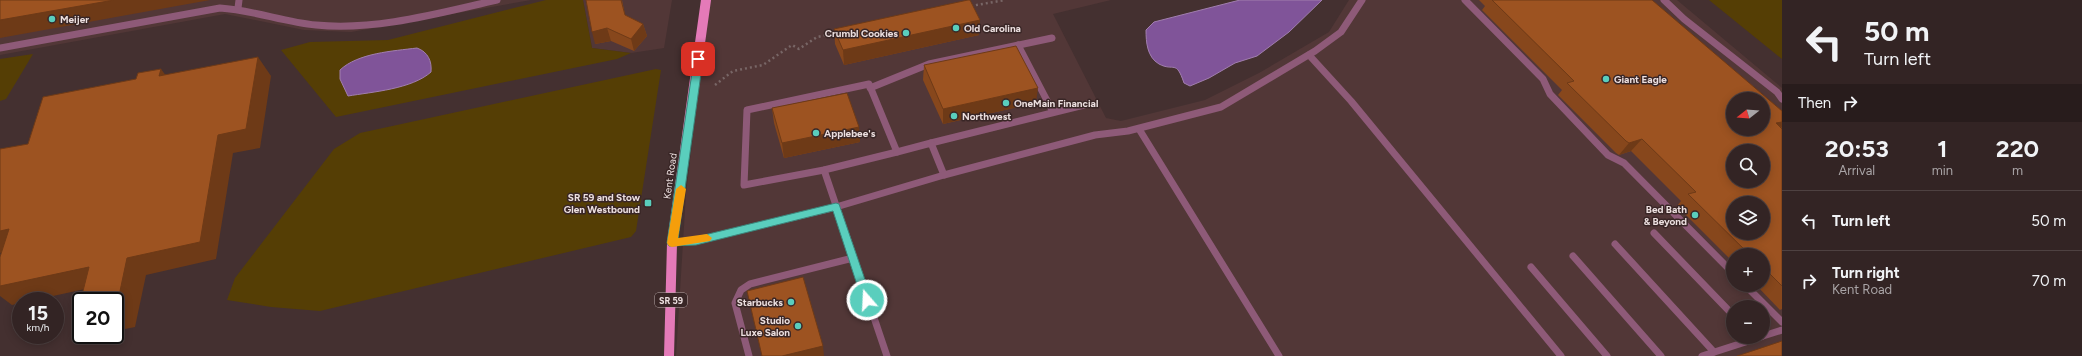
<!DOCTYPE html>
<meta charset="utf-8">
<style>
body{margin:0;font-family:Figtree,sans-serif;background:#3e3031;color:#f1f3f6;height:100vh;display:flex;flex-direction:column;font-size:15px;white-space:nowrap}
*{box-sizing:border-box;margin:0}
p{font-size:13px;color:#a9a4a6}
.icon{flex:none;width:22px;height:22px;fill:none;stroke:currentColor;stroke-width:2;stroke-linecap:round;stroke-linejoin:round}
.map{position:relative;flex:1;overflow:hidden}
.details{display:flex;flex-direction:column;background:#332424;width:300px}
.details>*{flex:none}
.hud{background:#332424;color:#f1f3f6;overflow:hidden}
.needle{width:26px;rotate:253deg}
.controls{position:absolute;left:1726px;top:92px;display:grid;gap:8px}
.controls a{display:grid;place-items:center;width:44px;height:44px;border-radius:50%;background:#332424;box-shadow:0 2px 10px #0003,0 0 0 1px #4e4141;font-size:20px}
.speed{position:absolute;left:12px;top:292px;display:flex;gap:8px;font-size:20px;font-weight:700;text-align:center}
.speed>*{display:grid;place-content:center;width:52px;height:52px;border-radius:50%;background:#332424;box-shadow:0 2px 10px #0003,0 0 0 1px #4e4141;line-height:1}
.speed small{font-size:10px;font-weight:400}
.speed .limit{border:2px solid #111;border-radius:6px;background:#fff;color:#111}
.pin{position:absolute;display:grid;place-items:center;width:34px;height:34px;color:#fff;margin:-17px;border-radius:8px;box-shadow:0 2px 6px #0006}
.me{position:absolute;width:44px;margin:-22px;rotate:341deg;stroke-linejoin:round;filter:drop-shadow(0 0 3px #0008)}
.turn{display:flex;align-items:center;gap:14px;height:84px;padding:0 16px;font-size:18px}
.turn .icon{width:52px;height:52px;stroke-width:2.5}
.turn b{display:block;font-size:28px;line-height:34px}
.then{display:flex;align-items:center;height:38px;padding:0 16px;background:#0003;gap:8px;font-size:15px}
.eta{display:flex;justify-content:space-evenly;align-items:center;height:68px;text-align:center}
.eta b{font-size:24px;font-weight:700;line-height:28px}
ul{padding:0;list-style:none}
li{display:flex;align-items:center;gap:12px;height:60px;padding:0 16px;border-top:1px solid #4e4141}
li div{flex:1}
li b{display:block;font-size:15px}
li em{font-style:normal}
main{display:flex;flex:1;min-height:0}
.map>svg:first-child{display:block}
.built{fill:#523737;fill-rule:evenodd}
.green{fill:#553e05}
.water{fill:#805499;stroke:#a17eae}
.lines{fill:none;stroke-linecap:round;stroke-linejoin:round}
.path{stroke:#786666;stroke-width:2.5;stroke-dasharray:2 3;stroke-linecap:butt}
.service{stroke:#8e5a78;stroke-width:7}
.primary{stroke:#e47ab8;stroke-width:10}
.wall{fill:#87471c}
.shaded-wall{fill:#6e3a17}
.building{fill:#9d5321;stroke:#6e3a17;fill-rule:evenodd}
.route{fill:#5acebd;stroke:#3a867b}
.slow{fill:#f59e0b}
.poi-dot{fill:#5acebd;stroke:#392626;stroke-width:1.5}
.labels{text-anchor:middle;dominant-baseline:central;stroke-width:3;stroke-linejoin:round;paint-order:stroke}
.shield{fill:#392626;stroke:#b7a8a8;stroke-width:1}
.shield-label{font-size:9px;font-weight:bold;fill:#ede0e0}
.poi-label{font-size:10px;font-weight:bold;fill:#ede0e0;stroke:#392626;text-anchor:start}
.street-label{font-size:10px;fill:#ede0e0;stroke:#392626}
</style>
<main>
<div class="map">
<svg width="1782" height="356" viewBox="0 0 1782 356">
<rect width="100%" height="100%" fill="#443030"/>
<g class="built">
<polygon points="0,0 531,0 351,32 304,30 225,14 0,55"/>
<polygon points="583,0 672,0 664,48 631,53 592,48"/>
<path d="M709 0H1111L1053 14 1106 118 1121 121 1205 100 1259 73 1329 32 1349 0H1677L1782 88V356H676L686 194ZM1733 99H1763V129H1733ZM1733 151H1763V181H1733ZM1733 203H1763V233H1733ZM1733 255H1763V285H1733ZM1733 307H1763V337H1733Z"/>
</g>
<g class="green">
<polygon points="546,0 583,0 592,48 631,53 617,59 336,117 281,50 310,42 388,40"/>
<polygon points="1709,0 1782,0 1782,59"/>
<polygon points="33,54 6,99 0,101 0,59"/>
<polygon points="656,69 661,70 636,231 631,237 320,311 271,307 227,300 235,278 334,149 360,133"/>
</g>
<g class="water">
<path d="M1240 0H1322L1289 32 1257 56 1235 63 1209 78 1190 86 1184 83C1176 59 1174 72 1159 64 1147 57 1146 42 1146 30L1154 22Z"/>
<path d="M417 48C428 52 432 61 431 72 412 89 372 92 348 96L340 79V70C358 53 393 51 417 48Z"/>
</g>
<g class="lines">
<g class="path">
<polyline points="971,6 1005,0"/>
<polyline points="715,85 733,71 763,65 792,45 799,49 817,37 836,33"/>
</g>
<g class="service">
<polyline points="1465,0 1543,79 1550,94 1608,155 1624,163 1733,273"/>
<polyline points="1664,0 1684,19 1777,92 1782,99"/>
<polyline points="238,8 239,0"/>
<polyline points="1018,45 1053,112"/>
<path d="M0 48 220 8C253 10 284 22 316 25 376 31 439 13 497 0"/>
<polyline points="1309,55 1351,101 1561,356"/>
<polygon points="869,84 897,152 824,170 744,185 747,110"/>
<polyline points="870,88 929,64 1052,38"/>
<polyline points="1139,129 1279,356"/>
<polyline points="931,143 1088,104"/>
<polyline points="897,152 931,143 944,175"/>
<polyline points="824,170 887,356"/>
<polyline points="1654,233 1733,315"/>
<polyline points="672,243 696,241 836,207 944,175 1095,135 1128,131 1221,107 1315,51 1341,32 1362,0"/>
<polyline points="1615,244 1714,352"/>
<polyline points="1573,256 1661,356"/>
<polyline points="1531,267 1607,356"/>
<polyline points="1745,285 1782,322"/>
<polyline points="1763,336 1782,330"/>
<polyline points="749,356 735,303 741,290 750,284 853,258"/>
<polyline points="1702,356 1761,337"/>
</g>
<polyline class="primary" points="669,356 672,243 706,0"/>
</g>
<g class="wall">
<polygon points="622,0 625,15 643,24 647,36 634,51 611,41 595,44"/>
<polygon points="1479,0 1652,0 1782,111 1782,309 1780,310 1756,285 1763,285 1763,255 1733,255 1733,262 1677,206 1681,201 1631,151 1619,155 1616,153 1558,95 1562,90 1482,10 1485,6"/>
<polygon points="980,20 979,35 844,65 835,44 834,29"/>
<polygon points="924,65 1036,103 943,124 923,80"/>
<polygon points="772,108 859,127 860,142 784,158 774,123"/>
</g>
<g class="shaded-wall">
<polygon points="114,0 210,0 0,38 0,20"/>
<polygon points="980,20 979,35 844,65 843,50"/>
<polygon points="643,24 647,36 634,51 631,39"/>
<polygon points="607,28 611,41 595,44 592,32"/>
<polygon points="258,57 271,76 260,148 233,153 216,259 146,275 135,327 115,331 115,310 127,258 218,135"/>
<polygon points="161,69 175,88 159,76"/>
<polygon points="1038,88 1036,103 943,124 943,109"/>
<polygon points="1782,122 1782,128 1776,123"/>
<polygon points="859,127 860,142 784,158 782,143"/>
<polygon points="1642,139 1631,151 1619,155 1629,143"/>
<polygon points="9,229 30,246 0,253 0,231"/>
<polygon points="89,267 108,284 30,301 21,301 21,303 12,305 0,296 0,286"/>
<polygon points="81,318 81,323 76,319"/>
<polygon points="823,346 824,356 782,356"/>
</g>
<g class="building">
<polygon points="0,0 114,0 0,20"/>
<polygon points="586,0 621,0 625,15 643,24 631,39 607,28 592,32"/>
<polygon points="968,0 970,0 980,20 843,50 834,29"/>
<path d="M1492 0H1652L1782 111V122L1776 123 1782 129V286L1763 267V255H1750L1688 194 1696 192 1642 139 1629 143 1626 141 1567 83 1574 81ZM1733 99H1763V129H1733ZM1733 151H1763V181H1733ZM1733 203H1763V233H1733Z"/>
<polygon points="1016,46 1038,88 943,109 924,65"/>
<polygon points="258,57 246,129 218,135 200,242 127,258 116,310 115,310 115,301 81,301 81,318 76,319 89,267 0,286 0,257 9,229 0,231 0,149 28,144 43,97 136,79 138,73 161,69 159,76"/>
<polygon points="847,93 859,127 782,143 772,108"/>
<polygon points="803,277 823,346 782,356 762,356 747,291"/>
<polygon points="1782,341 1782,356 1737,356"/>
</g>
<polygon class="route" points="698,56 703,59 678,239 696,237 836,203 839,204 872,300 871,303 867,304 862,300 833,211 696,245 669,246 667,243 694,59"/>
<polygon class="slow" points="681,185 686,189 678,238 707,234 712,238 710,241 672,247 669,246 667,243 676,189"/>
<g class="poi-dot">
<circle cx="52" cy="19" r="4"/>
<circle cx="956" cy="28" r="4"/>
<circle cx="906" cy="33" r="4"/>
<circle cx="1606" cy="79" r="4"/>
<circle cx="1006" cy="103" r="4"/>
<circle cx="954" cy="116" r="4"/>
<circle cx="816" cy="133" r="4"/>
<rect x="644" y="199" width="8" height="8" rx="2"/>
<circle cx="1695" cy="215" r="4"/>
<circle cx="791" cy="302" r="4"/>
<circle cx="798" cy="326" r="4"/>
</g>
<g class="labels">
<rect class="shield" x="655" y="293" width="32" height="14" rx="3"/>
<g class="shield-label">
<text x="671" y="300">SR 59</text>
</g>
<g class="poi-label">
<text x="60" y="19">Meijer</text>
<text x="964" y="28">Old Carolina</text>
<text x="898" y="33" text-anchor="end">Crumbl Cookies</text>
<text x="1614" y="79">Giant Eagle</text>
<text x="1014" y="103">OneMain Financial</text>
<text x="962" y="116">Northwest</text>
<text x="824" y="133">Applebee's</text>
<text x="640" y="197" text-anchor="end">SR 59 and Stow<tspan x="640" dy="12">Glen Westbound</tspan></text>
<text x="1687" y="209" text-anchor="end">Bed Bath<tspan x="1687" dy="12">&amp; Beyond</tspan></text>
<text x="783" y="302" text-anchor="end">Starbucks</text>
<text x="790" y="320" text-anchor="end">Studio<tspan x="790" dy="12">Luxe Salon</tspan></text>
</g>
<g class="street-label">
<text transform="translate(670 176) rotate(-82)">Kent Road</text>
</g>
</g>
</svg>
<div class="controls">
<a><svg class="needle" viewBox="-14 -14 28 28"><path d="M0-13l5 13h-10z" fill="#e53935"/><path d="M0 13l5-13h-10z" fill="#a9a4a6"/></svg></a>
<a><svg class="icon" aria-label="search" viewBox="0 0 24 24"><circle cx="10" cy="10" r="6"/><path d="M15 15l6 6"/></svg></a>
<a><svg class="icon" aria-label="layers" viewBox="0 0 24 24"><path d="M12 4l9 5-9 5-9-5zM3 14l9 5 9-5"/></svg></a>
<a>+</a>
<a>−</a>
</div>
<div class="speed"><div>15<small>km/h</small></div><div class="limit">20</div></div>
<div class="pin" style="left:698px;top:59px;background:#d93025"><svg class="icon" aria-label="arrive" viewBox="0 0 24 24"><path d="M6 21V4h12l-3 4 3 4H6"/></svg></div>
<svg class="me" style="left:867px;top:300px" viewBox="-20 -20 40 40"><circle r="17" fill="#5acebd" stroke="#fff" stroke-width="3"/><path d="M0-11L8 9 0 5-8 9z" fill="#fff"/></svg>
</div>
<section class="details">
<div class="hud">
<div class="turn"><svg class="icon" aria-label="left" viewBox="0 0 24 24"><path d="M17 20v-9H6M10 6l-5 5 5 5"/></svg><div><b>50 m</b>Turn left</div></div>
<div class="then">Then<svg class="icon" aria-label="right" viewBox="0 0 24 24"><path d="M7 20v-9h11M14 6l5 5-5 5"/></svg></div>
</div>
<div class="eta">
<div><b>20:53</b><p>Arrival</p></div>
<div><b>1</b><p>min</p></div>
<div><b>220</b><p>m</p></div>
</div>
<ul>
<li><svg class="icon" aria-label="left" viewBox="0 0 24 24"><path d="M17 20v-9H6M10 6l-5 5 5 5"/></svg><div><b>Turn left</b></div><em>50 m</em></li>
<li><svg class="icon" aria-label="right" viewBox="0 0 24 24"><path d="M7 20v-9h11M14 6l5 5-5 5"/></svg><div><b>Turn right</b><p>Kent Road</p></div><em>70 m</em></li>
</ul>
</section>
</main>
